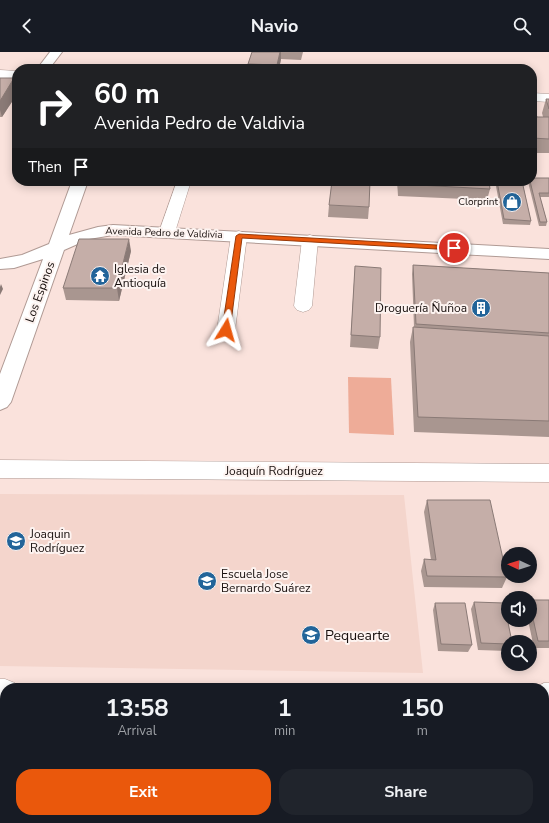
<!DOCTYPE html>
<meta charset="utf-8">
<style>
body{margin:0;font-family:"Nunito Sans",sans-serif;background:#20242c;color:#f1f3f6;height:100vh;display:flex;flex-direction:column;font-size:15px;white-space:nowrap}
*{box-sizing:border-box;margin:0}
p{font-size:13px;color:#9ea1a6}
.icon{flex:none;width:22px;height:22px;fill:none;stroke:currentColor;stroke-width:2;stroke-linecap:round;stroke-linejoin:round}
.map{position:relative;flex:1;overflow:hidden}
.sheet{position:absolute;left:0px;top:631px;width:549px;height:140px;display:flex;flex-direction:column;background:#171b24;border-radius:16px 16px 0 0;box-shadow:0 2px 10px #0003}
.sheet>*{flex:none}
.hud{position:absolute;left:12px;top:12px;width:525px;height:122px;border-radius:16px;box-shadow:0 2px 10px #0003;background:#202124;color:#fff;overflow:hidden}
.needle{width:26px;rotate:274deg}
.fabs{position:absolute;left:501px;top:495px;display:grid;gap:8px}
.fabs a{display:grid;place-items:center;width:36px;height:36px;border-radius:50%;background:#171b24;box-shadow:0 2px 10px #0003;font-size:20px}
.pin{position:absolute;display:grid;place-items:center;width:34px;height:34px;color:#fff;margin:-17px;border:2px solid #fff;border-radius:50%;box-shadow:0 1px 4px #0007}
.me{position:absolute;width:44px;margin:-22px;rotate:8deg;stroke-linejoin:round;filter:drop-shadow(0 0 3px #0008)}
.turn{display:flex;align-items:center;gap:14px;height:84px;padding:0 16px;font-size:18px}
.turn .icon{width:52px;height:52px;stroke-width:2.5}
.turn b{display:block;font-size:28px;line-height:34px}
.then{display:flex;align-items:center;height:38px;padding:0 16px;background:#0003;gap:8px;font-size:15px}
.eta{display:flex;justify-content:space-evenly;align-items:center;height:68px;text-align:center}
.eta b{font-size:24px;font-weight:700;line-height:28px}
.primary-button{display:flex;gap:8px;margin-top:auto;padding:8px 16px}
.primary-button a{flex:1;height:46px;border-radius:16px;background:#ea580c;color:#fff;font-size:16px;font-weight:700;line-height:46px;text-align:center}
.primary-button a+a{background:#20242c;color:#f1f3f6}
header{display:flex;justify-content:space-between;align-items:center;height:52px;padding:0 16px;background:#171b24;font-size:18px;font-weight:700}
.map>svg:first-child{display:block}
.built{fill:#f4d5cc}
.green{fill:#eeac98}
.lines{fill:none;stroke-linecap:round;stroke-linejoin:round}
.street-casing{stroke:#b09a94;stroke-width:1}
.secondary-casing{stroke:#b09a94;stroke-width:2}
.street{fill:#fff;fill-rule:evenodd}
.secondary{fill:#fff;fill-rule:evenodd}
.wall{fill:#a99690}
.shaded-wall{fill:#8a7a76}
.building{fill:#c5aea8;stroke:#8a7a76}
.route{fill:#ea580c;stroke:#983908}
.labels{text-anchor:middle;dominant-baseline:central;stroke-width:4;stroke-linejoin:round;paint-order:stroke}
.far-poi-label{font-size:10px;fill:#170f0d;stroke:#fdf3f0;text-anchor:end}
.far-street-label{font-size:10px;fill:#170f0d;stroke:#fdf3f0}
.poi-label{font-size:12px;fill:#170f0d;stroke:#fdf3f0;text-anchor:start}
.street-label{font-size:12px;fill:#170f0d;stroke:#fdf3f0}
.near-poi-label{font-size:14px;fill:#170f0d;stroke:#fdf3f0;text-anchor:start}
</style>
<header><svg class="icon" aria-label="back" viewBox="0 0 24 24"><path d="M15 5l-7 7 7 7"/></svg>Navio<svg class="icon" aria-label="search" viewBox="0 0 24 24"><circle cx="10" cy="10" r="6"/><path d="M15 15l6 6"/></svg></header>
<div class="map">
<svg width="549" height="771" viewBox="0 0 549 771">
<rect width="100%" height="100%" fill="#fae2dc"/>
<polygon class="built" points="0,442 404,443 423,621 0,614"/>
<polygon class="green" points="348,325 391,326 394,383 349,381"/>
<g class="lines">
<defs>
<g id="street">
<polygon points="0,18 17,19 17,27 0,26"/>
<polygon points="532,41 549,42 549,50 532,49"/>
<polygon points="177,129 191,129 175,180 173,183 167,185 161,183 159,180"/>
<polygon points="239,179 245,181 247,184 235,278 232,282 226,284 220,282 217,278 231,184 233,181"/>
<polygon points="310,183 316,185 318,188 312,254 309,258 303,260 297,258 294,254 302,188 304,185"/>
<polygon points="0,408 549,412 549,430 0,426"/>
<polygon points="0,627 5,627 15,631 17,636 5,636 5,653 0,653"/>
<polygon points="544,631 549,631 549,659 544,659 544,636 534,636"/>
</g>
<g id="secondary">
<polygon points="50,0 62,0 49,17 37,17"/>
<polygon points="72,129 88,129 69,183 98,175 113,173 549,197 549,207 113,183 89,187 64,198 11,350 7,355 0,358 0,322 43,207 14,216 0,217 0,207 22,203 49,192"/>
</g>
</defs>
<use href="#street" class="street-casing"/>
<use href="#secondary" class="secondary-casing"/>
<use href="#street" class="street"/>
<use href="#secondary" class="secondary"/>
</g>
<g class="wall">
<polygon points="252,0 303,0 301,8 281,7 279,17 248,17 248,12"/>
<polygon points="0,26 14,26 17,36 17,42 2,65 0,65"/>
<polygon points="546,47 549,47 549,101 532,101 532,50 537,65 543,65 542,61"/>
<polygon points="549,126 549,145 540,145 547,170 546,174 539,174 528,130 528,129 532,129"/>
<polygon points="397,129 489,129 490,137 487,148 398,144"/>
<polygon points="495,129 522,129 531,169 530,173 503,172"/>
<polygon points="329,153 369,155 368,167 328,165"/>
<polygon points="131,199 119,249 66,248 63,236"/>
<polygon points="413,213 549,221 549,385 414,380 410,290 413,275 414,275 412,222"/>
<polygon points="355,214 380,285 378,297 350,295"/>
<polygon points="427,448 507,525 502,536 424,535 421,519 424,507 431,508 424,460"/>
<polygon points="530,548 549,548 549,596 534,596 528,568 530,568"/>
<polygon points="474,550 508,590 508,599 478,598 471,557"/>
<polygon points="435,551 472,593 468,600 438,599 433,558"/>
<rect x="0" y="682" width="5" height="58"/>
<rect x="544" y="694" width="5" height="59"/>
</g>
<g class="shaded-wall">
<polygon points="280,0 281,0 281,7 279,17 277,17 277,13"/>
<polygon points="14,26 17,36 17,42 2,65 0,58 0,49"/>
<polygon points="129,187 131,199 119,249 117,236"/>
<polygon points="1,232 3,237 0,243 0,235"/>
<polygon points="5,721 5,739 1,735"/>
</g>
<g class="building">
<polygon points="252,0 280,0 277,13 248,12"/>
<polygon points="0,26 14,26 0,49"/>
<polygon points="546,47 549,47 549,57"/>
<polygon points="532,50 537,65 549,65 549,87 532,86"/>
<polygon points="532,126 549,126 549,141 539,141 547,170 540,170 530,129 532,129"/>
<polygon points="332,129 370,129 369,155 329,153"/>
<polygon points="400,129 489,129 490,137 400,132"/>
<polygon points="497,129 522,129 531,169 504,167"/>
<polygon points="79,187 129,187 117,236 63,236"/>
<polygon points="413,213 549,221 549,281 416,272"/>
<polygon points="355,214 381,216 380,285 351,283"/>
<polygon points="413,275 549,284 549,369 418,365"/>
<polygon points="427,448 490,448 507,525 427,524 424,507 436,508"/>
<polygon points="530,548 549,548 549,589 538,589 530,553"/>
<polygon points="474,550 504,551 512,590 508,590 508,592 481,591"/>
<polygon points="435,551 465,551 472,593 441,592"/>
<polygon points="0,682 5,682 5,721 1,735 0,735"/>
<polygon points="544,694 549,694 549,748 544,747"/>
</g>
<polygon class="route" points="239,182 454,194 457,196 454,198 242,186 230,278 226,281 222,278 236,184"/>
<defs>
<symbol id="shop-disc" viewBox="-11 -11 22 22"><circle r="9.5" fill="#226499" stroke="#fdf3f0"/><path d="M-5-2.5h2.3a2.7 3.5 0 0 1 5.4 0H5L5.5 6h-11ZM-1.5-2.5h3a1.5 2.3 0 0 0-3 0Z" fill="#fff"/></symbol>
<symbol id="temple-disc" viewBox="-11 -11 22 22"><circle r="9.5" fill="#226499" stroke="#fdf3f0"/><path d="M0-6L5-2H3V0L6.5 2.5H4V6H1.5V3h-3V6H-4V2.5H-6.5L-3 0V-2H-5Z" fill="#fff"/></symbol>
<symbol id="building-disc" viewBox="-11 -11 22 22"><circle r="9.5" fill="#226499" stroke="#fdf3f0"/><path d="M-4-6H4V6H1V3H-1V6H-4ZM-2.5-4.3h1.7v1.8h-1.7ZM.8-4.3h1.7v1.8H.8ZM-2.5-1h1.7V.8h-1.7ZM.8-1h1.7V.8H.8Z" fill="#fff"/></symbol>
<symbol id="school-disc" viewBox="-11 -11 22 22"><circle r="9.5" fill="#226499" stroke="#fdf3f0"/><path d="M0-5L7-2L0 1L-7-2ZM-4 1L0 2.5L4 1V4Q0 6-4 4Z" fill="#fff"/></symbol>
</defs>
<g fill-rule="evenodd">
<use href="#shop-disc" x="501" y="139" width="22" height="22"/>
<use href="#temple-disc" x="89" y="213" width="22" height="22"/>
<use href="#building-disc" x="470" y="245" width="22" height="22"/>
<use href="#school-disc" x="5" y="478" width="22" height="22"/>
<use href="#school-disc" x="196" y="518" width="22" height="22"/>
<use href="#school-disc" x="300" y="572" width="22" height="22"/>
</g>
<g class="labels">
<g class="far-poi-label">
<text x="498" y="150">Clorprint</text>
</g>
<g class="far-street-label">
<text transform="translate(164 181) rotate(2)">Avenida Pedro de Valdivia</text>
</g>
<g class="poi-label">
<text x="114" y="217">Iglesia de<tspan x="114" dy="14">Antioquía</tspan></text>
<text x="467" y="256" text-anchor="end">Droguería Ñuñoa</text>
<text x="30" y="482">Joaquin<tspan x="30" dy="14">Rodríguez</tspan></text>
<text x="221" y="522">Escuela Jose<tspan x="221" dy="14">Bernardo Suárez</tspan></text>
</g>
<g class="street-label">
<text transform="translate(40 240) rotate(-70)">Los Espinos</text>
<text x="274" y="419">Joaquín Rodríguez</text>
</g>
<g class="near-poi-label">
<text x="325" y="583">Pequearte</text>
</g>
</g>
</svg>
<div class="fabs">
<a><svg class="needle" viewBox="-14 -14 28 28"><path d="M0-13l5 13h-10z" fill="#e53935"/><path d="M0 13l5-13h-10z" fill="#9ea1a6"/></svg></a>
<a><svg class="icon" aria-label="sound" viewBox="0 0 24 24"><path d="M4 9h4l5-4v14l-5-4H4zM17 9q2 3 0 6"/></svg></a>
<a><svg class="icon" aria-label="search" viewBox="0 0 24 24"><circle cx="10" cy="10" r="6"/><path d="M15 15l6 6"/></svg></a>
</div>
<div class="pin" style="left:454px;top:196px;background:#d93025"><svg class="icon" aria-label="arrive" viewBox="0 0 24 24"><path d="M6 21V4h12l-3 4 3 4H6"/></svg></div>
<svg class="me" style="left:226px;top:278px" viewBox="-20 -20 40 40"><path d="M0-17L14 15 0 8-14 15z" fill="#ea580c" stroke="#fff" stroke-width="4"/></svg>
<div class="hud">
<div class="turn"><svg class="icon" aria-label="right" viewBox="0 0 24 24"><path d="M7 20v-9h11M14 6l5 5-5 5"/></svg><div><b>60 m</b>Avenida Pedro de Valdivia</div></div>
<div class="then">Then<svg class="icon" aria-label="arrive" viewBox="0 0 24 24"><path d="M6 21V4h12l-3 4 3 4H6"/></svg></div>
</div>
<section class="sheet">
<div class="eta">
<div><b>13:58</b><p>Arrival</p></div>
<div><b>1</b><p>min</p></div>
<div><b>150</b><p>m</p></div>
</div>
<div class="primary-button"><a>Exit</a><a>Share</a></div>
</section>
</div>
